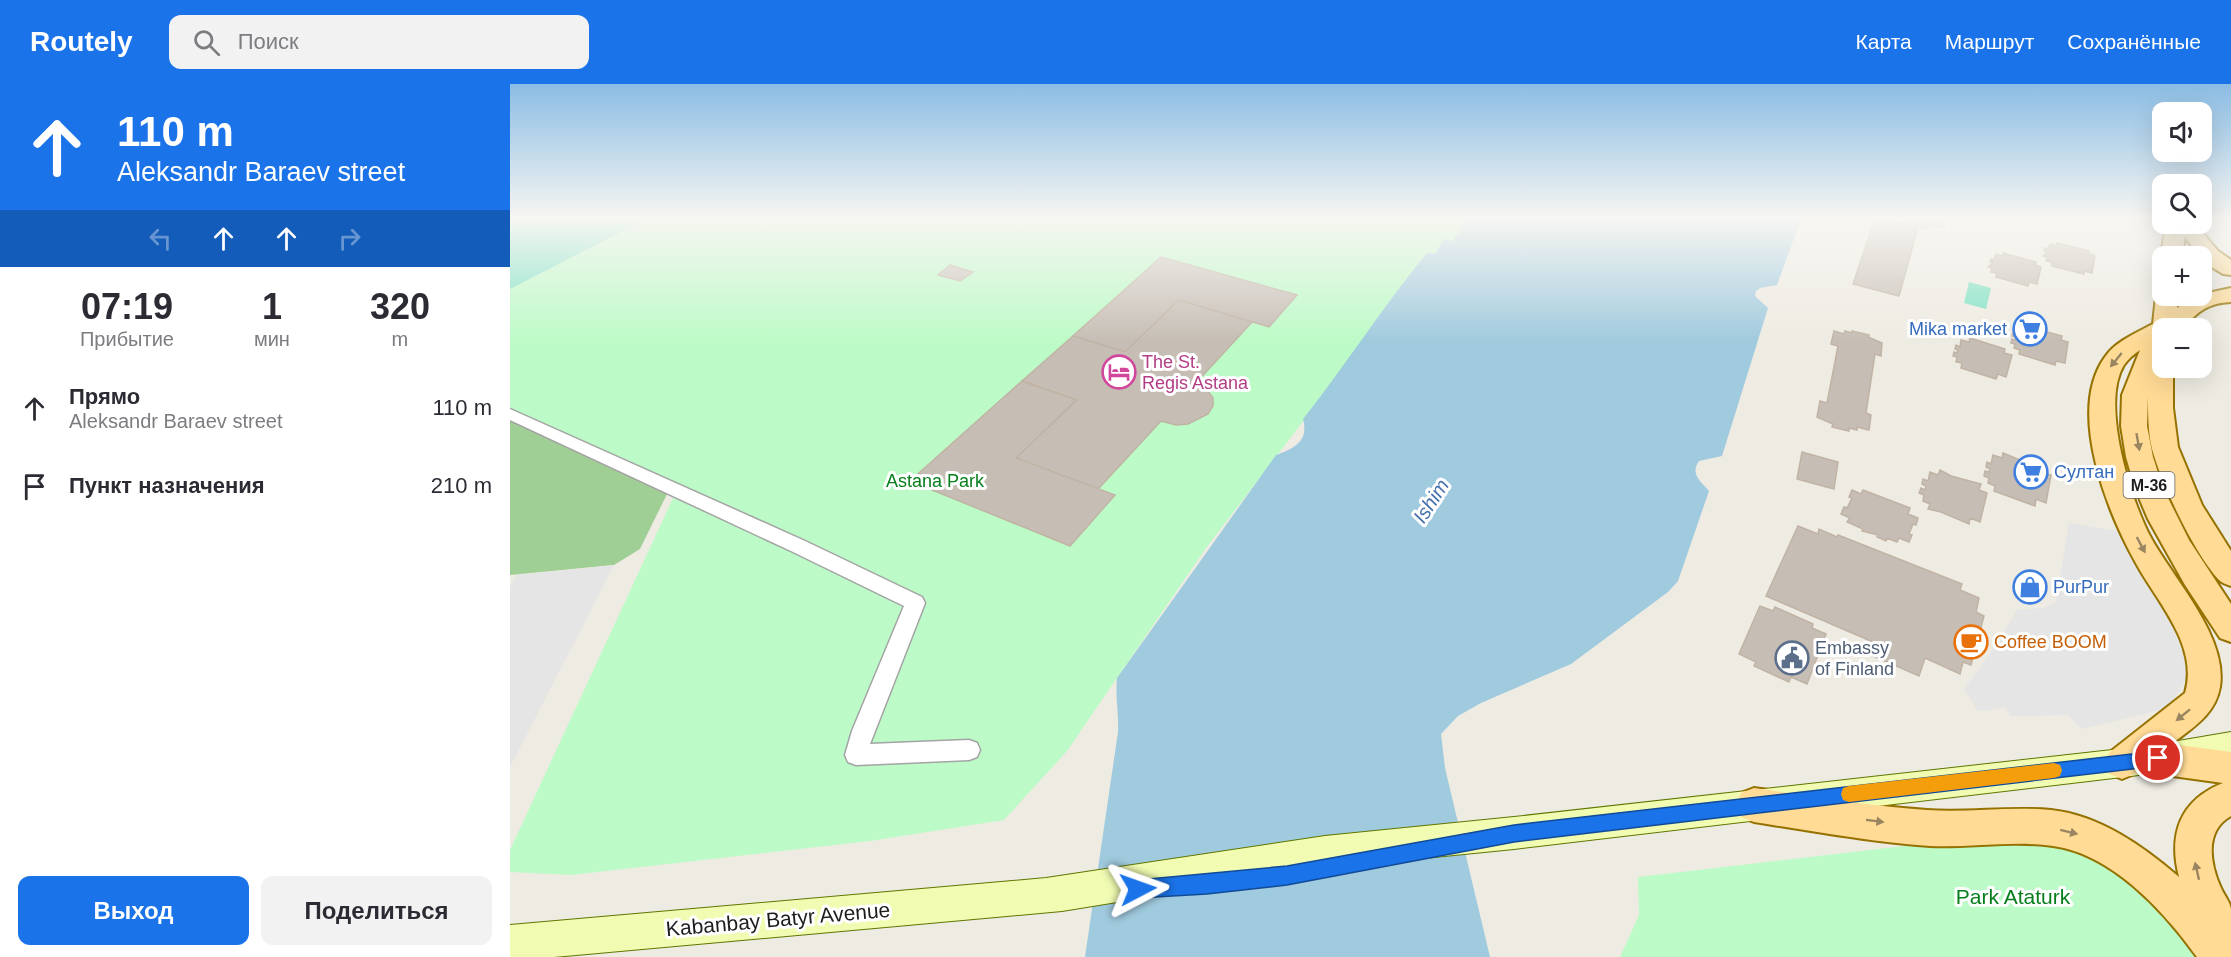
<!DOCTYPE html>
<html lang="ru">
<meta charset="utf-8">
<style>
body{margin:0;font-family:Arial,sans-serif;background:#f2f2f3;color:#2b2b33;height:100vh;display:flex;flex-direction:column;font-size:22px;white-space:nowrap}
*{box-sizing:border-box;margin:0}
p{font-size:20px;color:#7c7c81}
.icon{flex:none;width:33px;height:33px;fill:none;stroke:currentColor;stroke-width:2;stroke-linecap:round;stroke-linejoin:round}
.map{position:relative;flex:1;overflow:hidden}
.panel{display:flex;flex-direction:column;background:#fff;width:510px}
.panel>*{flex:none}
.hud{background:#1a73e8;color:#fff;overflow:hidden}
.tools{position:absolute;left:1642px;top:18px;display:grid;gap:12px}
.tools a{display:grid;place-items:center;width:60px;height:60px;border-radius:12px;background:#fff;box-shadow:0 6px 24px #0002;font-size:30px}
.pin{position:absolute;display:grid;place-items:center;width:51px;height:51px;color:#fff;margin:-26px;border:3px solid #fff;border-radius:50%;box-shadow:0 2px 6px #0007}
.me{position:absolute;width:66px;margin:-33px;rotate:86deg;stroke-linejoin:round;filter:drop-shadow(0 0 4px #0008)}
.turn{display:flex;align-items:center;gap:21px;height:126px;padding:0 18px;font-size:27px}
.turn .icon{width:78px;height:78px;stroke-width:2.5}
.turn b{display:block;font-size:42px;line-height:51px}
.lanes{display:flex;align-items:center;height:57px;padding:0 18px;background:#0003;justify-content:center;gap:30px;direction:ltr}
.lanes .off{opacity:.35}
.eta{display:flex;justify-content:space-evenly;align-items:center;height:102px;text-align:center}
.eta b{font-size:36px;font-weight:700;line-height:42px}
.button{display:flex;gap:12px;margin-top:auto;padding:12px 18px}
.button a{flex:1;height:69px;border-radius:12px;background:#1a73e8;color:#fff;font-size:24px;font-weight:700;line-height:69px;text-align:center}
.button a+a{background:#f2f2f3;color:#2b2b33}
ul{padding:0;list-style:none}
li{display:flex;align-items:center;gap:18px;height:78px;padding:0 18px}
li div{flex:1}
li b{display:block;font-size:22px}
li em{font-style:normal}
header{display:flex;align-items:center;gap:36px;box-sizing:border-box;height:84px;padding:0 30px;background:#1a73e8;color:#fff}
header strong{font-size:28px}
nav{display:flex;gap:33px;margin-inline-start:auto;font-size:21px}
.search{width:420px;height:54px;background:#f2f2f3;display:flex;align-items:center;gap:15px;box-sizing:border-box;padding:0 21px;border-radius:12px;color:#7c7c81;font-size:22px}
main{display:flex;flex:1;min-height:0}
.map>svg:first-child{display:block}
.forest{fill:#a0cf95}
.park{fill:#bcfbc7}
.pitch{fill:#7ce1c3}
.parking{fill:#e5e5e5}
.water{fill:#a0cade}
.building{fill:#c6beb5;stroke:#c0b3a4;stroke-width:1.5}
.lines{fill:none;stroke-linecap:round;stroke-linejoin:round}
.minor-casing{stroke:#a4a4a4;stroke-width:3}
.secondary-casing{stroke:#5f7601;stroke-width:2}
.primary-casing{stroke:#957200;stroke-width:4}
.minor{fill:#fff;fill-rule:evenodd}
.secondary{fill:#f1fcb2;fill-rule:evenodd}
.primary{fill:#ffdb96;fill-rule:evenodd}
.oneway{fill:#998660}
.route{fill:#1a73e8;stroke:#114b97;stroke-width:1.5}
.slow{fill:#f59e0b}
.labels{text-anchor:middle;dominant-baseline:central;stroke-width:6;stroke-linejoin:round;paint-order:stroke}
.shield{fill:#fff;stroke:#616161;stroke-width:1.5}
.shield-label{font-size:16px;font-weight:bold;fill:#1d1d1d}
.shop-label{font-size:18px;fill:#366cbe;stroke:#fff;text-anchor:start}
.hotel-label{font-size:18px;fill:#b23c85;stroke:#fff;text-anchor:start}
.park-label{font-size:18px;fill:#077e1c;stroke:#fff}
.food-label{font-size:18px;fill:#c56008;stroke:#fff;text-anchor:start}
.service-label{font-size:18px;fill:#4e5e75;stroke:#fff;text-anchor:start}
.water-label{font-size:20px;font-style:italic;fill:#4671af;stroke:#fff}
.near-park-label{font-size:21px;fill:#077e1c;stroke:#fff}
.near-street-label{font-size:21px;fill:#1d1d1d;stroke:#fff}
</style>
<header>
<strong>Routely</strong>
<div class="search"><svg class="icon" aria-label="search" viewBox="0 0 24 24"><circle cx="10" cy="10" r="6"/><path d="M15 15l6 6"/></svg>Поиск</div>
<nav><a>Карта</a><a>Маршрут</a><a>Сохранённые</a></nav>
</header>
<main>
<section class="panel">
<div class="hud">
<div class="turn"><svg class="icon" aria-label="ahead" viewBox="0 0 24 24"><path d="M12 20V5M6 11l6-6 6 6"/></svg><div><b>110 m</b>Aleksandr Baraev street</div></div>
<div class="lanes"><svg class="icon off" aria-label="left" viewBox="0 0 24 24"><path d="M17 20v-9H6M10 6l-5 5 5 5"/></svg><svg class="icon" aria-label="ahead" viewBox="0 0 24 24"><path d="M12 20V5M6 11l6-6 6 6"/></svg><svg class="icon" aria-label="ahead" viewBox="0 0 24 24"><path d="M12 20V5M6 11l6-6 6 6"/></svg><svg class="icon off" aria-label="right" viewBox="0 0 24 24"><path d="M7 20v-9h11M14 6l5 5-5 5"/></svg></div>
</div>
<div class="eta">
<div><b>07:19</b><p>Прибытие</p></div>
<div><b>1</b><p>мин</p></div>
<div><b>320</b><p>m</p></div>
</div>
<ul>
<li><svg class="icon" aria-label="ahead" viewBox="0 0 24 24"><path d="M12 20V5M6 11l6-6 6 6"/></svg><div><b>Прямо</b><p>Aleksandr Baraev street</p></div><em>110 m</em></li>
<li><svg class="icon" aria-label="arrive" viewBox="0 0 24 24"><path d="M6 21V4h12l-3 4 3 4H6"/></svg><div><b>Пункт назначения</b></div><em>210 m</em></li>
</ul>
<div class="button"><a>Выход</a><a>Поделиться</a></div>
</section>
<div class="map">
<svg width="1721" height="873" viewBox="0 0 1721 873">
<rect width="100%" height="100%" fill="#eeebe2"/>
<polygon class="forest" points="0,336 158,408 130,465 104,481 0,491"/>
<g class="park">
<polygon points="0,135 956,135 943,157 925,170 917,169 896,195 817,306 696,464 557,667 494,736 360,757 61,791 0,788 0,766 164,412 0,336"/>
<polygon points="1505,749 1603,774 1697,873 1110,873 1129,831 1128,793"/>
</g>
<g class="pitch">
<polygon points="0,135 136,135 0,205"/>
<polygon points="1459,198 1481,204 1476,225 1454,219"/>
</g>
<g class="parking">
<polygon points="1559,439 1626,450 1674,573 1676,594 1667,611 1655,625 1572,645 1558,631 1501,632 1495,624 1468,627 1454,605 1487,560 1507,526 1533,524 1546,518"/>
<polygon points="104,481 0,683 0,503 7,491"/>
</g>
<path class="water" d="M956 135H1291L1267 201 1250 204 1246 207 1245 212 1258 224 1212 372 1189 377C1180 390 1190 397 1199 407L1168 497 1158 508 1061 580 971 619 948 632 931 650 935 684 980 873H575L608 648C609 630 605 613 607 594L766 371C785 364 799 357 793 335 836 281 873 222 917 169L925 170 934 155 943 157Z"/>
<g class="building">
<polygon points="1365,135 1376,135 1408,143 1389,212 1343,200"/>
<polygon points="1435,135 1434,144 1425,142 1418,143 1418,145 1392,136"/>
<polygon points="1547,159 1579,167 1579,170 1585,172 1582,189 1575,187 1574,190 1542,182 1542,178 1536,177 1537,173 1533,172 1537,168 1534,167 1535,164 1538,165 1540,160 1546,162"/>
<polygon points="1493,169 1526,178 1525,181 1531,183 1527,200 1519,198 1518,202 1486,193 1487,189 1481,188 1482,184 1478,183 1483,179 1480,178 1481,175 1484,176 1486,170 1492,172"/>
<polygon points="651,173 787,211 759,243 669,216 615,268 563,252"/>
<polygon points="440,181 463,188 450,197 428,191"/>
<polygon points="669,216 742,238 684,301 698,307 703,314 703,322 698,330 678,340 666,341 651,337 588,405 506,374 567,316 512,297 563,252 615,268"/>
<polygon points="1516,242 1552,252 1551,256 1558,258 1555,279 1546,277 1545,281 1509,270 1510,266 1504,264 1505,260 1501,259 1502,255 1505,256 1506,253 1502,252 1503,249 1507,250 1508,243 1515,246"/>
<polygon points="1324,247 1334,250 1335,247 1342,249 1342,247 1359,251 1358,253 1372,259 1371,272 1365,270 1356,329 1361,331 1359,346 1347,343 1347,346 1339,344 1339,347 1322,343 1323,340 1307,333 1310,317 1317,319 1328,262 1321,260"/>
<polygon points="1460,254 1495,265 1494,269 1502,271 1496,293 1488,290 1486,295 1451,284 1452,279 1446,278 1447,273 1443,272 1444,268 1447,269 1448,266 1445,265 1446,261 1450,263 1451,256 1459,258"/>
<polygon points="512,297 566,316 506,374 605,411 560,462 400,397"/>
<polygon points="1292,368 1328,378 1324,405 1287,395"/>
<polygon points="1493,369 1522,381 1522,379 1534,383 1533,389 1541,391 1536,419 1526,415 1525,422 1484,407 1485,402 1478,399 1479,394 1474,392 1475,387 1479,388 1480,385 1476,383 1477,378 1481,380 1483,371 1492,374"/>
<polygon points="1430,386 1441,392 1471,400 1469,406 1477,409 1470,438 1460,434 1459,440 1431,428 1418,425 1420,420 1413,417 1414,411 1409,409 1411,404 1415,406 1416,402 1412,400 1413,395 1418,397 1420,388 1428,391"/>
<polygon points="1342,406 1351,410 1353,406 1400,424 1398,430 1408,434 1406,441 1403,440 1399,450 1402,451 1399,458 1389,454 1387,458 1377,454 1376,457 1367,453 1368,451 1352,447 1353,445 1337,438 1340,434 1331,430 1334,423 1337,424 1342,414 1339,413"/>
<polygon points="1288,442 1308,450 1309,445 1327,453 1328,451 1452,500 1450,506 1469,514 1466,528 1474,532 1461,581 1453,578 1450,590 1415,574 1409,592 1359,570 1363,558 1256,512"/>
<polygon points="1514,497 1528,503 1526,509 1512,502"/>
<polygon points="1250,522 1263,527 1265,523 1303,540 1302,544 1316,550 1297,600 1281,593 1279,598 1244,582 1246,578 1229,570"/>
</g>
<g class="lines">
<defs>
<polygon id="minor" points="0,325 295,457 412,513 415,519 360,660 459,656 467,659 470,666 467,673 459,676 346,681 338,678 335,671 342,647 394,522 281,467 0,336"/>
<g id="secondary">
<polygon points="1721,648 1721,676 1668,685 1657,681 1652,671 1657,661 1668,657"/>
<polygon points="1629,663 1640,667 1645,677 1640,687 1629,691 1004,765 815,784 552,827 44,873 0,873 0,841 536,794 815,752 1004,733"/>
</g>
<g id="primary">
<polygon points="1656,140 1685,140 1708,167 1721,176 1721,191 1713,190 1692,177 1692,172 1689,172 1675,153 1672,172 1653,172 1653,174 1651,172"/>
<path d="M1721 204V218C1699 219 1687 227 1674 244H1653V284H1663V324L1668 363 1692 421 1721 467V502C1716 500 1712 499 1709 496 1684 469 1652 401 1642 365 1638 348 1638 329 1638 311L1637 342 1643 373 1653 404 1679 456 1721 520V558L1710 554 1675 501 1638 435 1625 404 1616 373 1611 342 1612 311 1630 266C1624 270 1618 275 1614 281 1590 319 1621 416 1640 452 1663 495 1718 552 1710 603 1705 631 1683 643 1662 660L1721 668V732C1694 747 1700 780 1711 804 1714 811 1720 818 1721 825 1721 841 1721 857 1721 873H1687C1654 827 1602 770 1543 762 1502 756 1461 764 1420 762 1361 758 1302 747 1244 738L1231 733 1226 721 1231 709 1244 704C1302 712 1359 722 1417 726 1458 729 1500 722 1541 726 1589 731 1633 762 1669 793 1658 750 1670 716 1713 699L1648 690 1636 685 1634 682 1624 690 1612 695 1600 690 1594 679 1600 668 1675 609C1689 562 1648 519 1627 481 1598 430 1556 327 1595 273 1606 257 1626 249 1643 240L1646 212 1649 207 1653 206V212H1668L1667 224 1684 212Z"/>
</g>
</defs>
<use href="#minor" class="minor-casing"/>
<use href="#secondary" class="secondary-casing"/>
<use href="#primary" class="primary-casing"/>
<use href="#minor" class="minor"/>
<use href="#secondary" class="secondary"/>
<use href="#primary" class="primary"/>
</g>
<defs><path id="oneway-solid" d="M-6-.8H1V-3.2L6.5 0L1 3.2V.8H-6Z" transform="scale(1.5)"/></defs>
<g class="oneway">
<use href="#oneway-solid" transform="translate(1606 276) rotate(129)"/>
<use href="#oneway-solid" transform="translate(1628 358) rotate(80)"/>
<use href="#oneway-solid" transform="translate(1631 461) rotate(62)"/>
<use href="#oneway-solid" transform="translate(1673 631) rotate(141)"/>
<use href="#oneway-solid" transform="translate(1365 737) rotate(7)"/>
<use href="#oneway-solid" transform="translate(1559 748) rotate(14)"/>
<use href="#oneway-solid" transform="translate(1687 787) rotate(-103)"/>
</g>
<linearGradient id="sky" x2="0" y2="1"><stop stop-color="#8bbde4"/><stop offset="0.52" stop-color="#f7f6f2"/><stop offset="1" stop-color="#f7f6f2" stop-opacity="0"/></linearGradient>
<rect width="1721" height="258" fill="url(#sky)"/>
<polygon class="route" points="1648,667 1654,669 1657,674 1654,680 1648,682 1004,758 777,801 697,810 628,814 622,811 619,805 622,798 628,796 777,782 1004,741"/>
<polygon class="slow" points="1544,679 1550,681 1552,686 1550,692 1544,694 1339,718 1333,716 1331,710 1333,704 1339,702"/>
<defs>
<symbol id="supermarket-ring" viewBox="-11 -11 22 22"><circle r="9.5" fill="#fff" stroke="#3f7fe0" stroke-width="1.5"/><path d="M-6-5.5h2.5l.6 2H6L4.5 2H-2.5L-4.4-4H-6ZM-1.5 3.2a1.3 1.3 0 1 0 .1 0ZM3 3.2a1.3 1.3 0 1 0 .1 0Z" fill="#3f7fe0"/></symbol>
<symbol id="hotel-ring" viewBox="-11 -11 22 22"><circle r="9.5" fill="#fff" stroke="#d1479c" stroke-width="1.5"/><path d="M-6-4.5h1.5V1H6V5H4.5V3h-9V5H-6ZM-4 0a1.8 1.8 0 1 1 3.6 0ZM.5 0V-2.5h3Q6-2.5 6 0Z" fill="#d1479c"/></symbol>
<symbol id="shop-ring" viewBox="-11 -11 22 22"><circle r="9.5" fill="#fff" stroke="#3f7fe0" stroke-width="1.5"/><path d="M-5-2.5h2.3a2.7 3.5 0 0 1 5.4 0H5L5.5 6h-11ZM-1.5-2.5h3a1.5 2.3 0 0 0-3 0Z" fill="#3f7fe0"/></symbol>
<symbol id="cafe-ring" viewBox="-11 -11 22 22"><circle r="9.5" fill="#fff" stroke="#e8710a" stroke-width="1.5"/><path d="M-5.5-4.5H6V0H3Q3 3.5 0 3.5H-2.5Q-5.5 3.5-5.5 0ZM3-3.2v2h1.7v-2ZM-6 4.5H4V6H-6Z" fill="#e8710a"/></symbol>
<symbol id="civic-ring" viewBox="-11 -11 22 22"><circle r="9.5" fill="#fff" stroke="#5c6f8a" stroke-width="1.5"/><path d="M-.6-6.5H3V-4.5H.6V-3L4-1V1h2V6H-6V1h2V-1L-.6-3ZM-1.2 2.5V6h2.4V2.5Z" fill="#5c6f8a"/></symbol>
</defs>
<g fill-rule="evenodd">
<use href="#supermarket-ring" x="1501" y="226" width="38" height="38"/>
<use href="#hotel-ring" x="590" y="269" width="38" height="38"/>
<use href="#supermarket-ring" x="1502" y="369" width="38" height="38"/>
<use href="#shop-ring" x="1501" y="484" width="38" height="38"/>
<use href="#cafe-ring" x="1442" y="539" width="38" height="38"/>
<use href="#civic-ring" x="1263" y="555" width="38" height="38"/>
</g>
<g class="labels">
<rect class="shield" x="1613.5" y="388" width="51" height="26" rx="4.5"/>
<g class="shield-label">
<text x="1639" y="401">M-36</text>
</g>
<g class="shop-label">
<text x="1497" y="245" text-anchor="end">Mika market</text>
<text x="1544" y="388">Султан</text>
<text x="1543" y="503">PurPur</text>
</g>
<g class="hotel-label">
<text x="632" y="278">The St.<tspan x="632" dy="21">Regis Astana</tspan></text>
</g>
<g class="park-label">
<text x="425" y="397">Astana Park</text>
</g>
<g class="food-label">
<text x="1484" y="558">Coffee BOOM</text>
</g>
<g class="service-label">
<text x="1305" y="564">Embassy<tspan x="1305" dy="21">of Finland</tspan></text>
</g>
<g class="water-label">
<text transform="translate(921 417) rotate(-57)">Ishim</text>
</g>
<g class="near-park-label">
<text x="1503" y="812">Park Ataturk</text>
</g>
<g class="near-street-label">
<text transform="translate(268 835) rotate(-5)">Kabanbay Batyr Avenue</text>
</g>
</g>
</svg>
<div class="tools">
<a><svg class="icon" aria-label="sound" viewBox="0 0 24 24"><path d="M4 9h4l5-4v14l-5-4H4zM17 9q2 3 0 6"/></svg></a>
<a><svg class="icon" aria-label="search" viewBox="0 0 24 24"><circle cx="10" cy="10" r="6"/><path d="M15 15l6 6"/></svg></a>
<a>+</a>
<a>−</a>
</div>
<div class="pin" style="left:1648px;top:674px;background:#d93025"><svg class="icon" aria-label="arrive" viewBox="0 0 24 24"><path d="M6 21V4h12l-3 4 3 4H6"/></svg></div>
<svg class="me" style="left:628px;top:805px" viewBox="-20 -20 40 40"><path d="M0-17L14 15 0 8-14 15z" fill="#1a73e8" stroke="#fff" stroke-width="4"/></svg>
</div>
</main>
